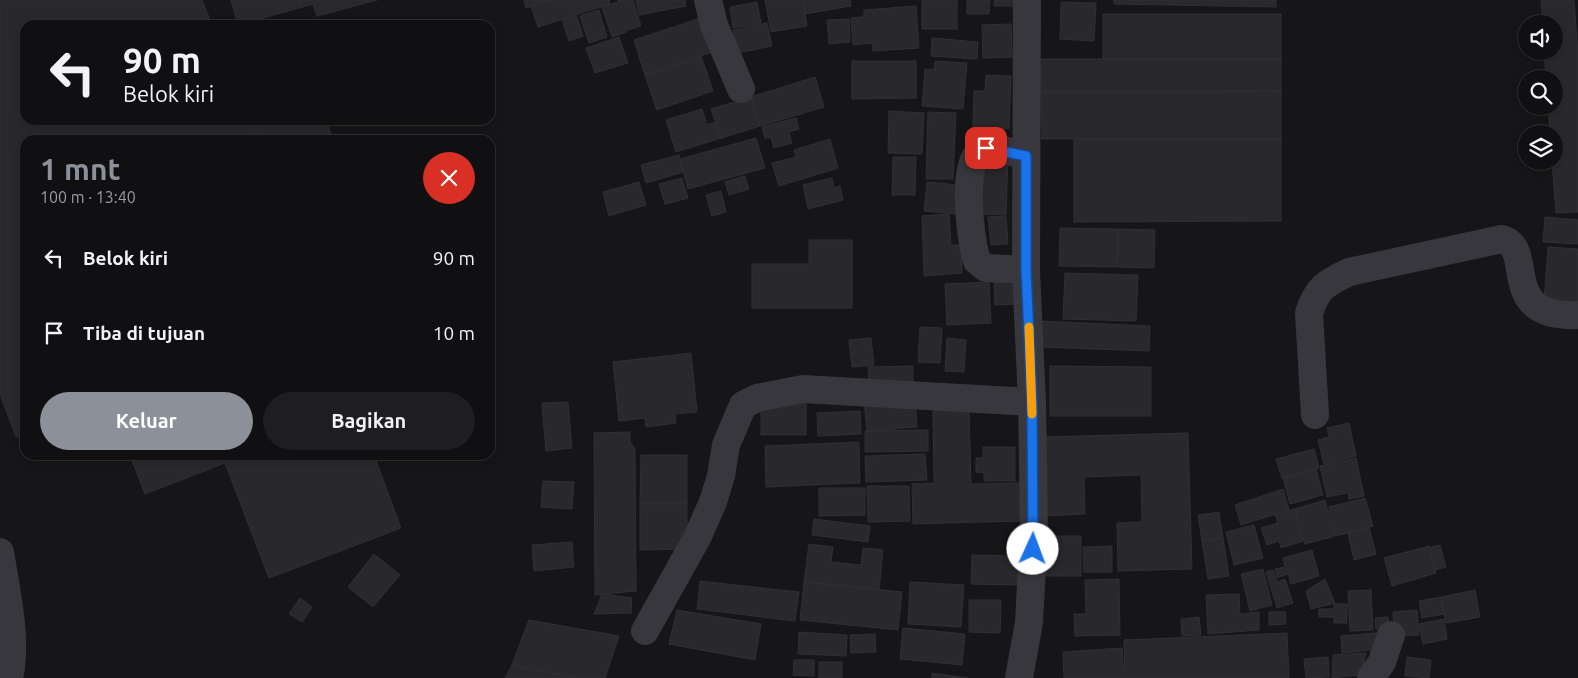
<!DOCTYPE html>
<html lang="id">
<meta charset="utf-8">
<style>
body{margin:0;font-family:Ubuntu,sans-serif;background:#1e1e20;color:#f1f3f6;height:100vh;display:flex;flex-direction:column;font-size:19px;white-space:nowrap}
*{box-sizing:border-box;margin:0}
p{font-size:16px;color:#9c9d9f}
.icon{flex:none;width:28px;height:28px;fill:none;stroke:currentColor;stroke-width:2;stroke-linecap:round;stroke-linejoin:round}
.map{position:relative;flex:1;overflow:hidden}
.details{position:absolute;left:20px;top:135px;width:475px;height:325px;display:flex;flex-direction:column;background:#101012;border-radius:15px;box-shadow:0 2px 8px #0003,0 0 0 1px #303032}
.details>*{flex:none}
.banner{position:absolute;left:20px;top:20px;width:475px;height:105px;border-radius:15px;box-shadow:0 2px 8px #0003,0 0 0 1px #303032;background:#101012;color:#f1f3f6;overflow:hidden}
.tools{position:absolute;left:1518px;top:15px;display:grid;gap:10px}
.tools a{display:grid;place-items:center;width:45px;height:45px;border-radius:50%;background:#101012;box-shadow:0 2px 8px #0003,0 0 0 1px #303032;font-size:25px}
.pin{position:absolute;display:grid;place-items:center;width:42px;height:42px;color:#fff;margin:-21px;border-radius:10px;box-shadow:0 2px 8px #0006}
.me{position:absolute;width:55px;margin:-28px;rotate:2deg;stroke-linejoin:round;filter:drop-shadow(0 0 4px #0008)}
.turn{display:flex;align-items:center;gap:18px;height:105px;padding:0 20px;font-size:22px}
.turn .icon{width:65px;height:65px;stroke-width:2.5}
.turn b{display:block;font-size:35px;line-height:42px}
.round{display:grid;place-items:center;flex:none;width:52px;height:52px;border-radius:26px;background:#1e1e20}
.summary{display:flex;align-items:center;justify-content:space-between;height:85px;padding:0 20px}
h1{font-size:30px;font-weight:600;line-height:38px;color:#8c9099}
.cta{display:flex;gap:10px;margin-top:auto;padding:10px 20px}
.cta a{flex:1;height:58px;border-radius:30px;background:#8c9099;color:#fff;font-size:20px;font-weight:600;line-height:58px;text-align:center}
.cta a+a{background:#1e1e20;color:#f1f3f6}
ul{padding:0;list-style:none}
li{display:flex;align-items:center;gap:15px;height:75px;padding:0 20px}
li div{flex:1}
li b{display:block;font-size:19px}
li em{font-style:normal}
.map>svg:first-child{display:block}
.building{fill:#29292c;stroke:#303034}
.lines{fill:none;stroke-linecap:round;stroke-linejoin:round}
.minor{stroke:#37373d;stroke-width:28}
.route-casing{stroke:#114b97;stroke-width:12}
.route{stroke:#1a73e8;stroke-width:9}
.slow{stroke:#f59e0b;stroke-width:9}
</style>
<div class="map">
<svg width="1578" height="678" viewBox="0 0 1578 678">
<rect width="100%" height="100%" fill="#161618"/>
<g class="building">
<polygon points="0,0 202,0 212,25 25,25 25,120 252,120 259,140 25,140 25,433 16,437 0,394"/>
<polygon points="231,0 377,0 317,16 313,4 238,25"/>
<polygon points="524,0 550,0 526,8"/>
<polygon points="549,0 609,0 610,4 538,27 531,6"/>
<polygon points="618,0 633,0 641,26 628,30"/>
<polygon points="636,0 685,0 686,6 639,15"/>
<polygon points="765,0 803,0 807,26 771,32"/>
<polygon points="803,0 850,0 851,6 805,14"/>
<rect x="922" y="0" width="35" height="29"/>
<polygon points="967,0 990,0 989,14 967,14"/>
<polygon points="995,0 1014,0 1014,6 994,6"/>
<polygon points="1114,0 1276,0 1276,7 1114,4"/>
<polygon points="1541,0 1574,0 1578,54 1578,212 1556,213 1552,161 1554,134 1550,134 1548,106 1554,106 1554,79 1546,79 1544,51 1554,51 1554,24 1543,24"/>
<polygon points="617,2 627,32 612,37 602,7"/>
<polygon points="757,2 761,23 733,28 730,7"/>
<polygon points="1061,2 1096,3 1094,41 1060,39"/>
<polygon points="916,6 919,48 873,51 872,43 853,45 851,18 864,17 864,10"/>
<polygon points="599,10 607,37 589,43 580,16"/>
<rect x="1103" y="14" width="178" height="45"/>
<polygon points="576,15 583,36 569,41 562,19"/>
<polygon points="707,16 718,50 645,75 634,40"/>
<polygon points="849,19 850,42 829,44 827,20"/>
<polygon points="767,23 772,46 738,53 733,30"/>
<polygon points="1011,24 1012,57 983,58 982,25"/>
<polygon points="619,37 628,63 595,73 586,48"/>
<polygon points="932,38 978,42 977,59 931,56"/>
<polygon points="701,56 713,91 657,110 645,75"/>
<polygon points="1041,59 1281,59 1281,91 1041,92"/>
<polygon points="852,61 916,61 916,98 852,99"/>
<polygon points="935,61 967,63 963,109 922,106 925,69 934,70"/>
<polygon points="986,75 1011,76 1009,129 973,128 974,91 985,91"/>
<polygon points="815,77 824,107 760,126 751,97"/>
<polygon points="1281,91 1281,139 1042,139 1041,92"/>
<polygon points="751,97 760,126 721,138 711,109"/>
<polygon points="702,109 707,125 715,122 721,138 676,152 666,120"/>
<polygon points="889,111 924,113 922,154 888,153"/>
<polygon points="928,112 956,113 953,179 926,179"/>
<polygon points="796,118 799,129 789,132 792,143 774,148 771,137 765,138 762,127"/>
<polygon points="272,120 326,120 333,140 259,140 254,126"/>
<polygon points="756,138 765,168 688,189 680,159"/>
<polygon points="830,139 838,168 779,186 772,163 796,157 794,150"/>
<polygon points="1074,139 1281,139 1281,221 1074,222"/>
<polygon points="679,155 683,172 646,183 641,165"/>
<polygon points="893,157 916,157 915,195 892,195"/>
<polygon points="983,157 1008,158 1006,215 981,214"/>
<polygon points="745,176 749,189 729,195 725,182"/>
<polygon points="682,178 688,198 665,204 659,184"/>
<polygon points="832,178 834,188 840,186 843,200 808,209 803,185"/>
<polygon points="639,182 646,205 609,216 603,192"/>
<polygon points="927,182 959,185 956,214 924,211"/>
<polygon points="721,191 726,212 712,216 706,195"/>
<polygon points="949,214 951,245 961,245 962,273 924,276 922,216"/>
<polygon points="1006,216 1008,244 991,245 988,217"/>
<polygon points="1545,217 1578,220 1578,244 1543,242"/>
<polygon points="1060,228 1118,229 1117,267 1059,266"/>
<polygon points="1118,229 1155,230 1154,268 1117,267"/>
<polygon points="809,240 852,240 852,308 752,308 752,264 809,264"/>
<polygon points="1548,247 1578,249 1578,304 1544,302"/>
<polygon points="1065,273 1138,275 1136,321 1063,319"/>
<polygon points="1017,275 1017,304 995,305 994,276"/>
<polygon points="989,282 991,323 947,325 945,284"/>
<polygon points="1040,321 1150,326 1149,351 1039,347"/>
<polygon points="920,327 942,328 940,363 918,362"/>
<polygon points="871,338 874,365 852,367 849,340"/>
<polygon points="947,338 966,340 964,372 945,371"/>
<polygon points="691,353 697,412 675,414 676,423 646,427 645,418 619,421 613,362"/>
<polygon points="913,366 913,383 869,385 868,367"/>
<polygon points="1050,366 1151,367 1151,416 1050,416"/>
<rect x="761" y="400" width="45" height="35"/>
<polygon points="864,400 915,401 917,427 867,431"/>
<polygon points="568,402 572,448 546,451 542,403"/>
<polygon points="969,410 971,484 1019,483 1020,521 913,524 912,484 934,483 933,411"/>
<polygon points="860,411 861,434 818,436 817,413"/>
<polygon points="1349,423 1356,456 1324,464 1318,440 1329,437 1327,428"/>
<polygon points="928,430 928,451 865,452 865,431"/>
<polygon points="630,432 630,442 635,449 636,591 595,595 594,433"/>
<polygon points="1188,433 1192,569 1118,571 1117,523 1142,522 1141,475 1084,477 1085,514 1044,516 1043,437"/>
<polygon points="859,442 860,483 766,487 765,446"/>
<polygon points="983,447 1015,447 1015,481 984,481 984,473 976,472 976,458 983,458"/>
<polygon points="1314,449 1319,468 1282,478 1276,459"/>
<polygon points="925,454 927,480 866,482 865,456"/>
<polygon points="130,455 374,455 401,528 269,578 225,463 145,494"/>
<polygon points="641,455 687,455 687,504 640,504"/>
<polygon points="1356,458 1364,496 1349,499 1348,493 1327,497 1320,466"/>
<polygon points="1316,469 1323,495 1290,504 1283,478"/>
<polygon points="543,481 574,482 572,509 541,507"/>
<polygon points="867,486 909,486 910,521 868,522"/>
<polygon points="819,488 865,488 865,515 819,516"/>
<polygon points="1283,489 1289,510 1241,525 1235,505"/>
<polygon points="1365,498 1373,526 1336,536 1329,507"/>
<polygon points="1325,500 1335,536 1305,544 1295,509"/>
<polygon points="640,504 687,504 687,549 640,550"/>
<polygon points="1294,509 1303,541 1281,548 1279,541 1267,545 1261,528 1278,523 1275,515"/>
<polygon points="1219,512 1223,538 1202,541 1198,515"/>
<polygon points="814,519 870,526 868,542 812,535"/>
<polygon points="1254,525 1263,558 1234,565 1226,532"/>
<polygon points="1369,527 1376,554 1354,560 1348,533"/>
<rect x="1045" y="536" width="36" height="40"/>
<polygon points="1223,538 1229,576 1208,579 1202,541"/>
<polygon points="572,542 574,567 534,571 532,545"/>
<polygon points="809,544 833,547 831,562 861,565 863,548 883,550 879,590 804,582"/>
<polygon points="1440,545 1446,567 1435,570 1429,548"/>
<polygon points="1112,546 1112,572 1084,572 1083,547"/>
<polygon points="1429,546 1436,573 1392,586 1384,558"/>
<polygon points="1312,550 1319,576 1291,584 1288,574 1277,578 1275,569 1285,567 1283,558"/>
<polygon points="374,554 400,575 373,607 348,587"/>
<polygon points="972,555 1018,556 1017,585 971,584"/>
<polygon points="1263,569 1272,605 1250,611 1241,574"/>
<polygon points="1273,570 1277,582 1285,579 1293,603 1277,608 1266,572"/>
<polygon points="1119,579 1120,635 1075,636 1074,614 1086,614 1085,580"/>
<polygon points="1325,579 1335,603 1311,609 1306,591"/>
<polygon points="700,581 799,592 795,621 697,609"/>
<polygon points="804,582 902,592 898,630 800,620"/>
<polygon points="910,582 964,585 961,627 908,624"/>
<polygon points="1371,590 1373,630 1350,631 1348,591"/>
<polygon points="1475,590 1480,617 1446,623 1441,597"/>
<polygon points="602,594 632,598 631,613 594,614"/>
<polygon points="1239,594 1240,614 1259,612 1259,630 1208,634 1206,595"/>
<polygon points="1441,597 1444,614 1422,618 1419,601"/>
<polygon points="300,598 312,607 302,622 289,614"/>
<polygon points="969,600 1001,600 1000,633 969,632"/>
<polygon points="1334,604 1347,604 1347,623 1334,623 1334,617 1319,617 1319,609 1334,609"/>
<polygon points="677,610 761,624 755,660 669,644"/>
<polygon points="1417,610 1419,635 1394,636 1393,612"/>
<polygon points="1269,612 1285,612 1286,624 1269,625"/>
<polygon points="1199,617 1201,635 1182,636 1181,619"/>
<polygon points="1388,617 1389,628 1376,629 1375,618"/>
<polygon points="1444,619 1447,639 1423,644 1419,624"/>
<polygon points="529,620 619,636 605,678 576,678 512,665"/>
<polygon points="903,628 965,634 962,665 900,659"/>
<polygon points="799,632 847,635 846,656 798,654"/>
<polygon points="1387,632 1381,649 1342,653 1341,636"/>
<polygon points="1287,633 1289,678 1125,678 1124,640"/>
<polygon points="875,634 876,652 851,653 850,635"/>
<polygon points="1122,648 1124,678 1064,678 1063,652"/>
<polygon points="1366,653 1361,675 1332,678 1333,655"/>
<polygon points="1328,657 1329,677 1306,678 1304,659"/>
<polygon points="1407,657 1431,660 1429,678 1405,676"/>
<polygon points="794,660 814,660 814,676 793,675"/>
<rect x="819" y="662" width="23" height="16"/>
<polygon points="512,665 576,678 505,678"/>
<polygon points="932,673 968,678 932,678"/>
</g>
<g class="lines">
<g class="minor">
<polyline points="708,0 714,25 741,89"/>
<path d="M1026 270 986 268 977 261C970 240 961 162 981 150 993 144 1015 154 1026 156"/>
<path d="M1315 415 1309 313C1317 288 1326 283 1349 272L1502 239C1537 248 1496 319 1578 315"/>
<path d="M0 552C6 590 18 641 9 678"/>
<polyline points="645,631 697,538 713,502 721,476 726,445 743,405 757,398 803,389 1032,402"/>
<polyline points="1019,678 1029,622 1034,530 1032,402 1026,270 1027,0"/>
<polyline points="1371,678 1382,662 1391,635"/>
</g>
</g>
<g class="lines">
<defs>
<polyline id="route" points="986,148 1026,156 1026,270 1032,402 1033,549"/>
</defs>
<use href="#route" class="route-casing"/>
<use href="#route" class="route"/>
<polyline class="slow" points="1029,327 1032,414"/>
</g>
</svg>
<div class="tools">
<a><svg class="icon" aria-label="sound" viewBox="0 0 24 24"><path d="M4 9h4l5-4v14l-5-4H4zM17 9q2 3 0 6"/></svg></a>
<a><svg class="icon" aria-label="search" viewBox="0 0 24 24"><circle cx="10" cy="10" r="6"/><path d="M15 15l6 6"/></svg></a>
<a><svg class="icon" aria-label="layers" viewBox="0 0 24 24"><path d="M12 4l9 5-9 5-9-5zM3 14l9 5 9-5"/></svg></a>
</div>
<div class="pin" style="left:986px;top:148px;background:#d93025"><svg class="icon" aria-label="arrive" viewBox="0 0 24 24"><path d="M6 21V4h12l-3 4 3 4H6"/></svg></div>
<svg class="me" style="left:1033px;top:549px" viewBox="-20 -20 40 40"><circle r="19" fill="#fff"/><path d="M0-13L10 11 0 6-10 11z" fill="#1a73e8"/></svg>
<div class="banner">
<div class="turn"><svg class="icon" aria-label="left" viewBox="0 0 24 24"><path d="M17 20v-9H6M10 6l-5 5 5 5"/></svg><div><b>90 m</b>Belok kiri</div></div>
</div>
<section class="details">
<div class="summary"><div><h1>1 mnt</h1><p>100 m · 13:40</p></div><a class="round" style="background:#d93025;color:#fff"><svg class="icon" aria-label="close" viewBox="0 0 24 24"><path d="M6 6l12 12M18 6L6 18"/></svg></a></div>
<ul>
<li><svg class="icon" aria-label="left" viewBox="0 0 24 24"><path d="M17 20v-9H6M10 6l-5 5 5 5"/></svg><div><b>Belok kiri</b></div><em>90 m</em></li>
<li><svg class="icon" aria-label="arrive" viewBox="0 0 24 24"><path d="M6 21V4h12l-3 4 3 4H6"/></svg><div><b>Tiba di tujuan</b></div><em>10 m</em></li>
</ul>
<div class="cta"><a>Keluar</a><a>Bagikan</a></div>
</section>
</div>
